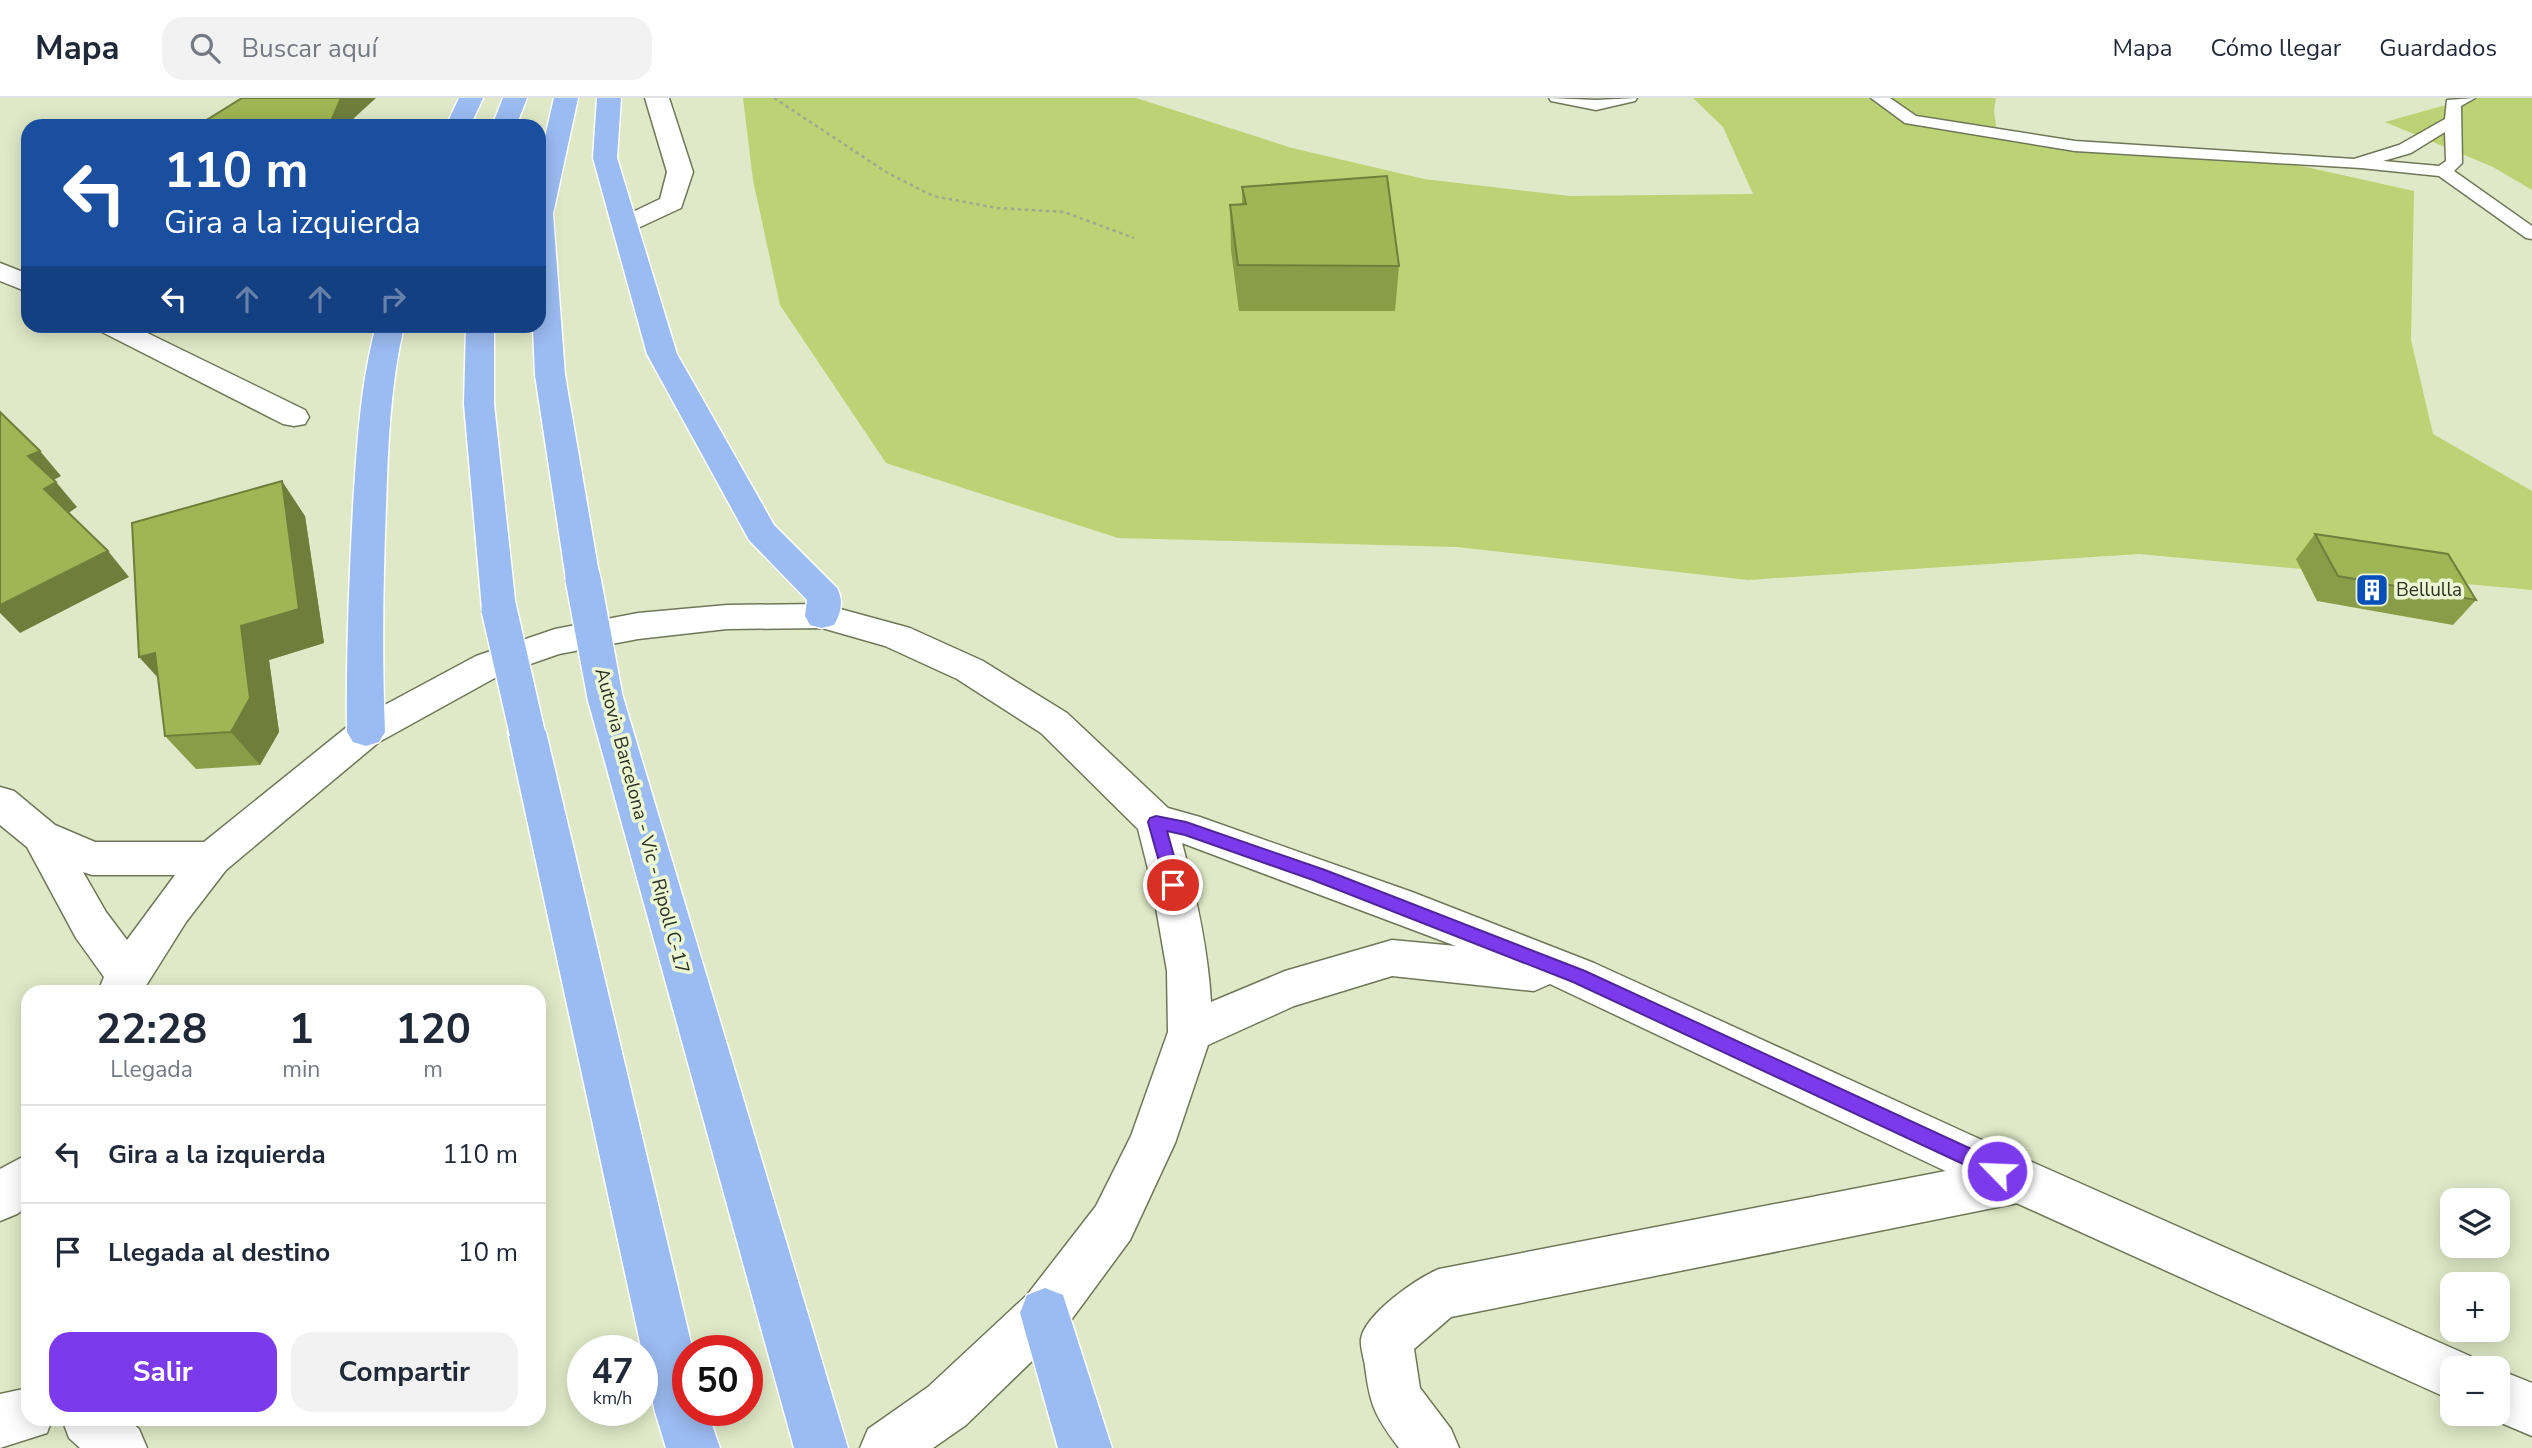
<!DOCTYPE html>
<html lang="es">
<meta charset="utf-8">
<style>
body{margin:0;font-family:"Nunito Sans",sans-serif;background:#f2f2f3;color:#1f2937;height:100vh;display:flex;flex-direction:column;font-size:26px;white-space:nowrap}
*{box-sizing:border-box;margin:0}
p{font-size:23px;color:#747a83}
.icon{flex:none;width:38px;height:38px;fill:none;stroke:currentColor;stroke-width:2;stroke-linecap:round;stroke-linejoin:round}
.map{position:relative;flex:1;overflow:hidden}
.drawer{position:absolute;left:21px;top:887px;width:525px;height:441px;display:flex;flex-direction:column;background:#fff;border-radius:21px;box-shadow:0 4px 18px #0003}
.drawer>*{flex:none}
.hud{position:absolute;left:21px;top:21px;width:525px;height:214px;border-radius:21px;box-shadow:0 4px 18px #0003;background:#1a4fa0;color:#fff;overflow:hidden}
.tools{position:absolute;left:2440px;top:1090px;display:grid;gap:14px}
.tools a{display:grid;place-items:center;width:70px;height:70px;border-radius:14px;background:#fff;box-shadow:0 4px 18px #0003;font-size:35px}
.speed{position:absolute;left:567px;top:1237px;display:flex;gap:14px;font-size:35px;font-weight:700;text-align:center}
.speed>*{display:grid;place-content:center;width:91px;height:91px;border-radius:50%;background:#fff;box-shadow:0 4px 18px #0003;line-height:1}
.speed small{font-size:18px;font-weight:400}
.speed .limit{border:10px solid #d22;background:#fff;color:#111}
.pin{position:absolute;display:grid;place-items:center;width:60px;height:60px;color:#fff;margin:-30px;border:4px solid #fff;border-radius:50%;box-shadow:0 2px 7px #0007}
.me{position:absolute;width:77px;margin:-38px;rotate:294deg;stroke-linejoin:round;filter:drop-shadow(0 0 5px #0008)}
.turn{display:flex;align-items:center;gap:24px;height:147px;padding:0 28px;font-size:32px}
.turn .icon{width:91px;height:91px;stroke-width:2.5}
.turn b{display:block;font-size:49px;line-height:60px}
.lanes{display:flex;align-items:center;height:66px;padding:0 28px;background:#0003;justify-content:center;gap:35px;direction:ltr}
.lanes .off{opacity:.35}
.eta{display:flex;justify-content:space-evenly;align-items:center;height:119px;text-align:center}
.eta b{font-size:42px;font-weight:700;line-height:49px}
.cta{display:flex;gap:14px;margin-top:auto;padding:14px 28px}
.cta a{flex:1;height:80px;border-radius:21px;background:#7c3aed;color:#fff;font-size:28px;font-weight:700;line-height:80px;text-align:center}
.cta a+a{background:#f2f2f3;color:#1f2937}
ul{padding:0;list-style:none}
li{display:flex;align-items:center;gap:21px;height:98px;padding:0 28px;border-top:2px solid #e0e1e3}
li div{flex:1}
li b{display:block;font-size:26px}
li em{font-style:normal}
header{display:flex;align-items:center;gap:42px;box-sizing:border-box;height:98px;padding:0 35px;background:#fff;border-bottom:2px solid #e0e1e3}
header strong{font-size:33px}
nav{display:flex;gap:38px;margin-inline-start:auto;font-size:24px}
.search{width:490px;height:63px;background:#f2f2f3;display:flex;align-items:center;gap:18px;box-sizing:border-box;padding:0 24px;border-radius:21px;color:#747a83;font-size:26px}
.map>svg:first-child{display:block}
.green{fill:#bbd374}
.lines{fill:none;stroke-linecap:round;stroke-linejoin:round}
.lane-casing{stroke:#6f7758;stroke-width:3}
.street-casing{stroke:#6f7758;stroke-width:3}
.secondary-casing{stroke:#6f7758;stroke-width:3}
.highway-casing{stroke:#fff;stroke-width:3}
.path{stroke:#a1a98e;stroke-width:2.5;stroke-dasharray:3.5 3.5;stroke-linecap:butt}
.lane{fill:#fff;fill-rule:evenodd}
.street{fill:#fff;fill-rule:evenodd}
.secondary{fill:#fff;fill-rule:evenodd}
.highway{fill:#9bbcf2;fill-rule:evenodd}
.highway-bridge-casing{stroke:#fff;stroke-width:38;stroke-linecap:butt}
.highway-bridge{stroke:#9bbcf2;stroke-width:35}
.wall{fill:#899d48}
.shaded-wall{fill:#6f7f3b}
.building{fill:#9fb654;stroke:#6f7f3b;stroke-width:2}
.route{fill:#7c3aed;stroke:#51269a;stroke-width:2}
.labels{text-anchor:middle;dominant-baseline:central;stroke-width:7;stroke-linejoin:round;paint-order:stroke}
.poi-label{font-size:19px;fill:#2f3326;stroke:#ecf7d4;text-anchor:start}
.street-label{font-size:19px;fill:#2f3326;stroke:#ecf7d4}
</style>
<header>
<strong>Mapa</strong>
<div class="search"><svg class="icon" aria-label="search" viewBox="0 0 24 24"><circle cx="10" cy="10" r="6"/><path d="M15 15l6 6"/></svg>Buscar aquí</div>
<nav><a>Mapa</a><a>Cómo llegar</a><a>Guardados</a></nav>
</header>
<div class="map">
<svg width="2532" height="1350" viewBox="0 0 2532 1350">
<rect width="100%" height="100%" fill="#dfe9c7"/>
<g class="green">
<polygon points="743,0 1136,0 1292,50 1424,81 1570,98 1753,96 1723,29 1693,0 1996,0 1994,12 1997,37 2275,62 2414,93 2411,242 2433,336 2532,393 2532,492 2139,456 1748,482 1457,449 1118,440 886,365 780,207 753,82"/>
<polygon points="2456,0 2532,0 2532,92 2493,69 2385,24 2453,5"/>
</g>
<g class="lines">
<defs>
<g id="lane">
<polygon points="1549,0 1596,2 1637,0 1635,3 1596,12 1551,3"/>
<path d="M1871 0H1890L1916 18 2075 43 2354 61 2399 47 2445 21 2447 2 2475 0 2461 8 2462 65 2454 73 2532 128V141L2526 140 2439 78 2361 70 2075 53 1905 25ZM2445 34 2446 63 2439 68 2383 63 2411 55Z"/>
</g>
<g id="street">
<polygon points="645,0 669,0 693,74 681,110 625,136 616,134 612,128 616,122 660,101 667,74"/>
<polygon points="0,165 28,176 28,194 0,183"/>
<polygon points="98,228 133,228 305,312 309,319 305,326 294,328 283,326 102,234"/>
<path d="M2018 1059 2035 1066 2042 1082 2035 1098 2018 1105 1451 1219 1414 1251 1420 1290 1451 1331 1459 1350H1399C1375 1318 1370 1308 1365 1268 1364 1260 1360 1249 1361 1241 1365 1216 1417 1180 1439 1171Z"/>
</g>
<g id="secondary">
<path d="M822 506 910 530 983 563 1067 615 1168 710 1200 719 1412 794 1594 865 1973 1038 2470 1258 2476 1270H2452V1302L2434 1294 1939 1070 1550 886 1534 893 1392 878 1294 908 1208 947 1175 1045 1130 1142 1063 1233 966 1327 933 1350H860L868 1331 928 1289 1027 1197 1096 1108 1131 1038 1168 934 1167 873 1152 787 1138 731 1041 635 957 581 885 548 822 530 727 531 638 541 559 556 502 576 379 644 226 772 186 824 142 894H98L104 879 76 840 27 749 0 727V689L14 693 55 727 95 744H204L353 624 476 558 555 531 638 515 727 507ZM1182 745 1456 848 1392 842 1285 873 1211 904C1208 850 1196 797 1182 745ZM83 774 92 777H175L127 842 106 814Z"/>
<polygon points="28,1056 28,1108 17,1116 0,1123 0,1071"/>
<polygon points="2497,1271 2532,1285 2532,1338 2480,1316 2497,1316"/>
<polygon points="28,1290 28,1321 52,1321 47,1335 0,1350 0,1296"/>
<polygon points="62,1321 128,1321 139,1331 147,1350 80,1350 69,1340"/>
</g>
<g id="highway">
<polygon points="459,0 483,0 470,28 446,28"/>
<polygon points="503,0 527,0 516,28 492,28"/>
<polygon points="554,0 578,0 553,116 565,277 600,481 595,489 583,493 571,489 566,481 535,277 533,228 539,228 539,65"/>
<path d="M597 0H621L617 60 677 256 774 427 837 490C844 503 841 515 834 527L822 530 810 527 805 518 807 502 749 442 647 256 593 60Z"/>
<path d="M376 228H404C390 288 388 348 386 409 383 484 382 559 385 634L379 644 366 648 353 644 347 634C346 559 349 484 353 409 357 348 360 287 376 228Z"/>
<polygon points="466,228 494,228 494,306 516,511 511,520 499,523 487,520 482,511 464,306"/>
<polygon points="605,585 618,589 623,599 848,1350 794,1350 587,599 592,589"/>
<polygon points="527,620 540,624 546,634 693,1253 688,1253 688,1312 707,1312 720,1350 666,1350 655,1314 508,634 514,624"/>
<polygon points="1045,1190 1063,1197 1112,1350 1058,1350 1020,1215 1027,1197"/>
</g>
</defs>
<use href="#lane" class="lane-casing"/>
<use href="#street" class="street-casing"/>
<use href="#secondary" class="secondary-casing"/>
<use href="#highway" class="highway-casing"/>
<polyline class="path" points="774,0 886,74 933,98 997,110 1064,114 1134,140"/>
<use href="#lane" class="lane"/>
<use href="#street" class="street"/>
<use href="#secondary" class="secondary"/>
<use href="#highway" class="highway"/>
<defs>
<g id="highway-bridge">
<polyline points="583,481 605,599"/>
<polyline points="499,511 527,634"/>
</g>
</defs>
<use href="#highway-bridge" class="highway-bridge-casing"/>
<use href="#highway-bridge" class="highway-bridge"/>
</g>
<g class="wall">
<polygon points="1242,89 1399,168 1395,213 1239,213 1231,152 1230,107 1242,106"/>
<polygon points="305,418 324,545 269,562 279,634 260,667 196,671 165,638"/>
<polygon points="2315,436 2476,502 2453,527 2317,503 2296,461"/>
</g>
<g class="shaded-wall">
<polygon points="341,0 376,0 354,20 351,28 329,28"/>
<polygon points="40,353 61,378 50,384 28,358"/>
<polygon points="282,383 305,418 324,545 269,562 279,634 260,667 231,634 241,528"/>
<polygon points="56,384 77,409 66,417 44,391"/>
<polygon points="108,453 129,479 20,535 0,515 0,507"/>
<polygon points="155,555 170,593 139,559"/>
</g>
<g class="building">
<polygon points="242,0 341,0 329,28 197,28"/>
<polygon points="1387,78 1399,168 1238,167 1230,107 1246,106 1242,89"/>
<polygon points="0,314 40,353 28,358 56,384 44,391 108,453 0,507"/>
<polygon points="282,383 299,511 241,528 250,600 231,634 165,638 155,555 139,559 132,425"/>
<polygon points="2315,436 2448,456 2476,502 2338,478"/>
</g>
<polygon class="route" points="1156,718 1186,724 1325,772 1585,873 2004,1066 2007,1073 2004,1079 1997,1082 1991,1079 1573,884 1313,782 1185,737 1167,733 1182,787 1179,792 1167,792 1148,724 1150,720"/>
<defs>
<symbol id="building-square" viewBox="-11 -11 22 22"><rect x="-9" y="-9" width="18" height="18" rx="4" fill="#064fb9" stroke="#ecf7d4"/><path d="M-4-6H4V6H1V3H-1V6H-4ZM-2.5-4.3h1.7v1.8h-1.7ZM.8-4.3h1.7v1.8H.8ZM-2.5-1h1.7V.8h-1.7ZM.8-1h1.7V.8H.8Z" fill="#fff"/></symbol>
</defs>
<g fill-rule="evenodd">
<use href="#building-square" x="2353" y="473" width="38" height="38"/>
</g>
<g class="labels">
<g class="poi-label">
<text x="2396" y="492">Bellulla</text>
</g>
<g class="street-label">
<text transform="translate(642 723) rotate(75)">Autovia Barcelona - Vic - Ripoll C-17</text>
</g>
</g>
</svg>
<div class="tools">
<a><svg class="icon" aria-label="layers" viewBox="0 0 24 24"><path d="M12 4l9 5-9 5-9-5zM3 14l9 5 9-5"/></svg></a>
<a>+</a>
<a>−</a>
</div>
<div class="speed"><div>47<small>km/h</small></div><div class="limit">50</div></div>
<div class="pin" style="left:1173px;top:787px;background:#d93025"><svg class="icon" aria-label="arrive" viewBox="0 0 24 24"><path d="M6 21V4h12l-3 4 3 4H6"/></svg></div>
<svg class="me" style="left:1997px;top:1073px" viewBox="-20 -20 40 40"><circle r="17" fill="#7c3aed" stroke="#fff" stroke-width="3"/><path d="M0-11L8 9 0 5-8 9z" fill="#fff"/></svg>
<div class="hud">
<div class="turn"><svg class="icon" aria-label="left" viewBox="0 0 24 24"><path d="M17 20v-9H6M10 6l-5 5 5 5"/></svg><div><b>110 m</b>Gira a la izquierda</div></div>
<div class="lanes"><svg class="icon" aria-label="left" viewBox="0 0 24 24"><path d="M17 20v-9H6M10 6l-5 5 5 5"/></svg><svg class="icon off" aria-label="ahead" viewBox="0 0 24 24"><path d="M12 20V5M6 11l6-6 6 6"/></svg><svg class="icon off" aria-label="ahead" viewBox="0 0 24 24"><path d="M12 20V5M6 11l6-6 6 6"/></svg><svg class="icon off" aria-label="right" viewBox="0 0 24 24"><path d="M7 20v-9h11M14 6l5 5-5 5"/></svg></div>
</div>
<section class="drawer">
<div class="eta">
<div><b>22:28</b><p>Llegada</p></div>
<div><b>1</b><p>min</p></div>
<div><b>120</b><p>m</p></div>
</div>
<ul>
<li><svg class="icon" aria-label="left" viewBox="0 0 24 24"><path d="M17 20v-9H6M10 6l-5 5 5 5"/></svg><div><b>Gira a la izquierda</b></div><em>110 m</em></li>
<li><svg class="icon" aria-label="arrive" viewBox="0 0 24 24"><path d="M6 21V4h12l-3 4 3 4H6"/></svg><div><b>Llegada al destino</b></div><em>10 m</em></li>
</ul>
<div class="cta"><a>Salir</a><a>Compartir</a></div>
</section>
</div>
